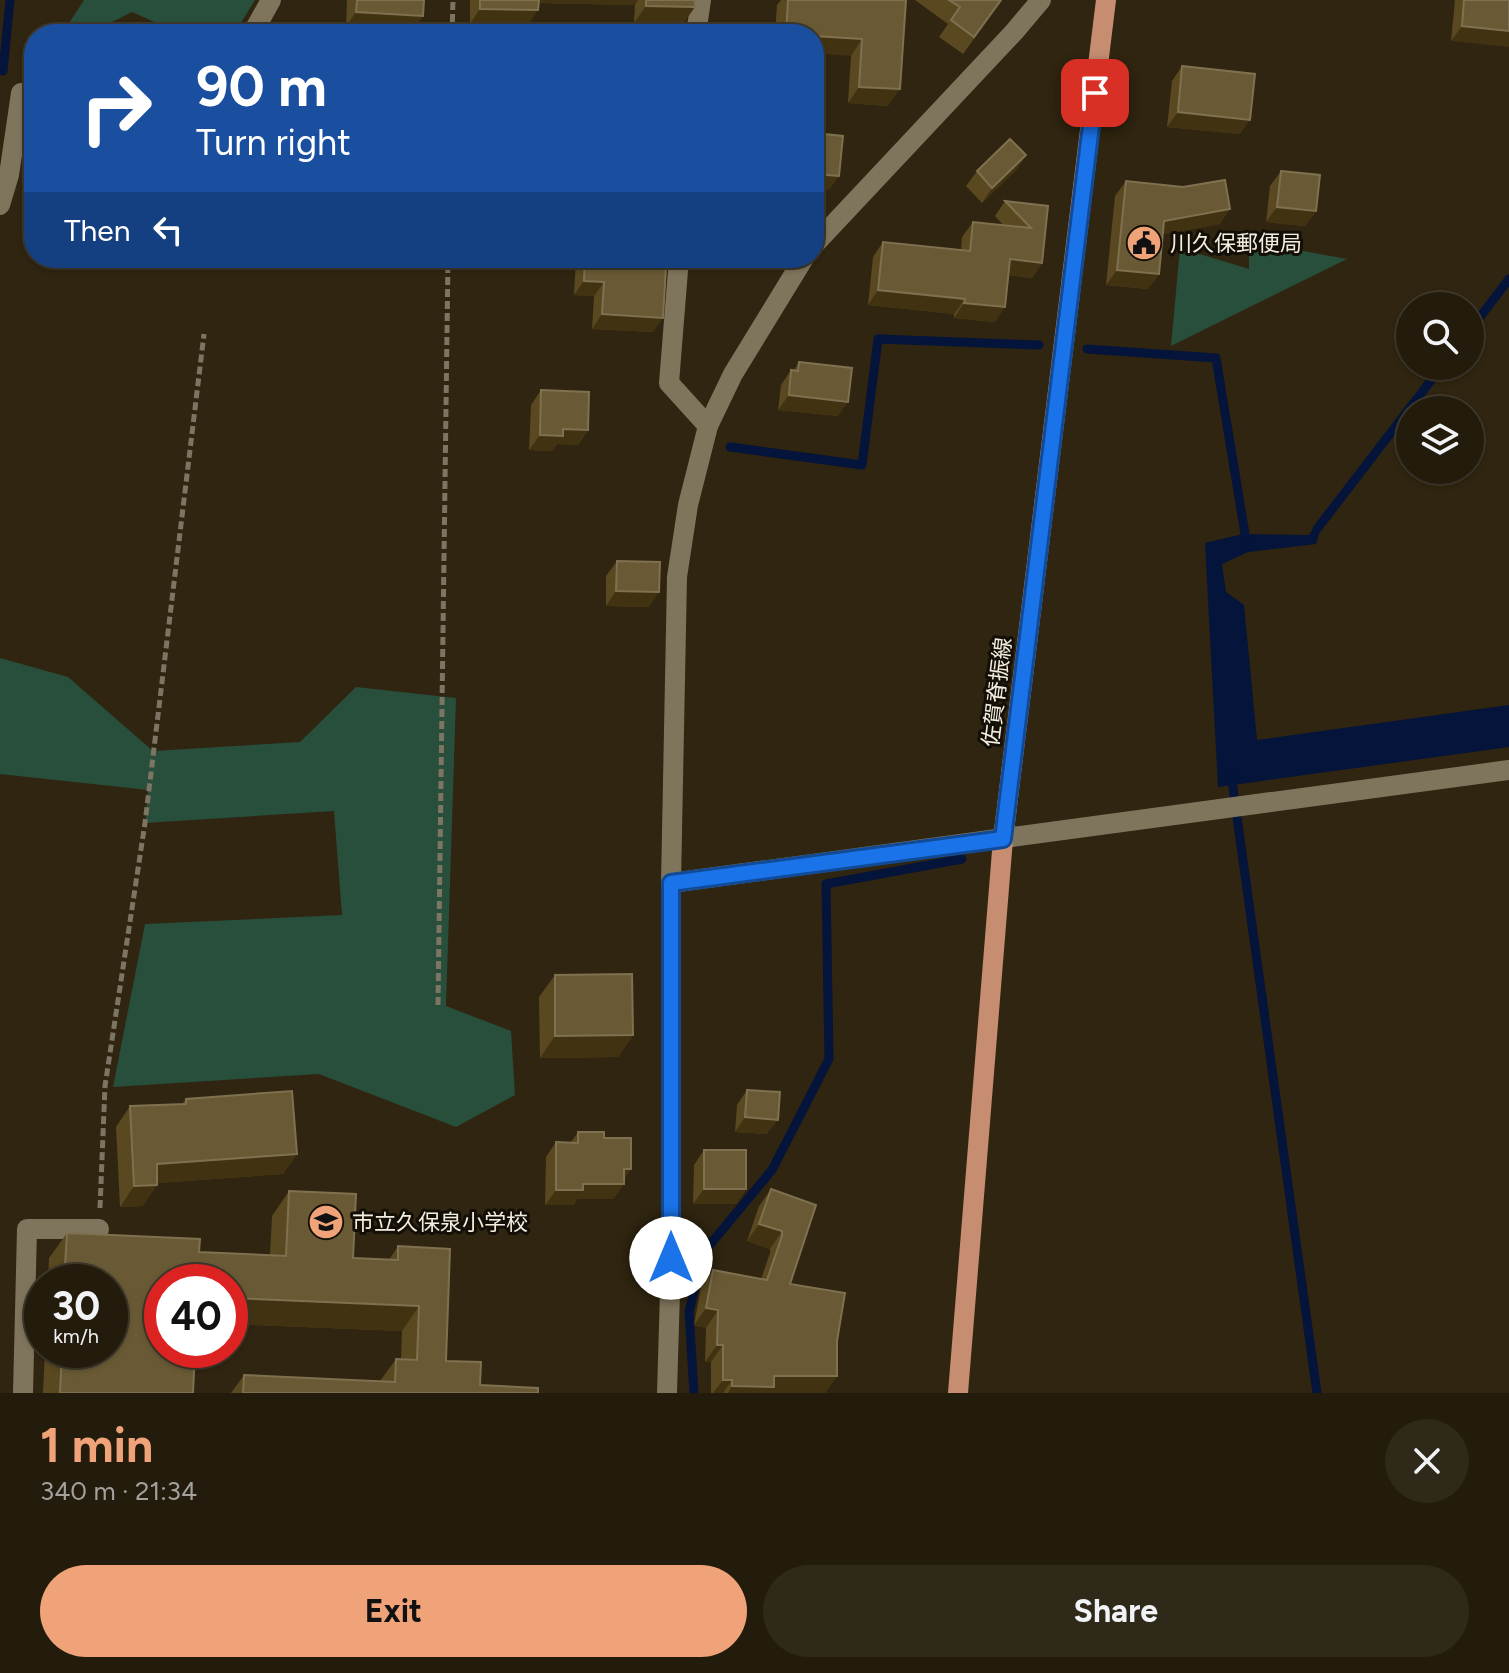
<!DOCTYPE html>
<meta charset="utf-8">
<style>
body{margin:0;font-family:Figtree,"Noto Sans JP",sans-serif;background:#2f291a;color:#f1f3f6;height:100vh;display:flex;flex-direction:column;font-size:30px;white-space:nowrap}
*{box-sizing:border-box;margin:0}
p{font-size:26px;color:#a3a19d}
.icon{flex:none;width:44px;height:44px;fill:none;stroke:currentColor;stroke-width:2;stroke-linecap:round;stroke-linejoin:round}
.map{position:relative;height:1393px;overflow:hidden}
.panel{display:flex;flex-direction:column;background:#231c0c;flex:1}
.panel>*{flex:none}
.guide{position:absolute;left:24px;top:24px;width:800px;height:244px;border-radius:32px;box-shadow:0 2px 6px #0004,0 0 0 2px #403a2d;background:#1a4fa0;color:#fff;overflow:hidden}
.fabs{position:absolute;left:1396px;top:292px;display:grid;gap:16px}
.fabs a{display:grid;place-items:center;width:88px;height:88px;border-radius:50%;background:#231c0c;box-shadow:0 2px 6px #0004,0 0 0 2px #403a2d;font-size:40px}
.speed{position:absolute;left:24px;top:1264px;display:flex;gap:16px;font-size:40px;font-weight:700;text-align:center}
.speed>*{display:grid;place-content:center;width:104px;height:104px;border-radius:50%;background:#231c0c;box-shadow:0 2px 6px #0004,0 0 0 2px #403a2d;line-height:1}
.speed small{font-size:20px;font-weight:400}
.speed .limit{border:12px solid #d22;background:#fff;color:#111}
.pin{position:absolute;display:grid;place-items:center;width:68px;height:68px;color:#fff;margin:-34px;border-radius:16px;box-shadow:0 4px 12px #0006}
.me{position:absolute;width:88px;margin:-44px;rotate:0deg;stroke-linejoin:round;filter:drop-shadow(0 0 6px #0008)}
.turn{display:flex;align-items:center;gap:28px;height:168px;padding:0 40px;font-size:36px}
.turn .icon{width:104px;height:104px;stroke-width:2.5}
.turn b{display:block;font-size:56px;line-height:68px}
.then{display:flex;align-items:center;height:76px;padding:0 40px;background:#0003;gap:16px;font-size:30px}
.round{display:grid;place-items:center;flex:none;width:84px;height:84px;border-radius:42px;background:#2f291a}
.head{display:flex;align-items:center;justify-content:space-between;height:136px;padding:0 40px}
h1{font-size:48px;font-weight:700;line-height:60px;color:#f0a279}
.cta{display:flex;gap:16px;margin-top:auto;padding:16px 40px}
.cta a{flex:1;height:92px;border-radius:48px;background:#f0a279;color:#111;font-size:32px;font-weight:700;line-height:92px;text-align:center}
.cta a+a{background:#2f291a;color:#f1f3f6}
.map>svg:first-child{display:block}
.green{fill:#284e3c}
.water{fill:#05143a}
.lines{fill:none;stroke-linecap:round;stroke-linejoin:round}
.stream{stroke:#05143a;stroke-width:9}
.path{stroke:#7d7563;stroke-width:5;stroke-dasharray:8 4;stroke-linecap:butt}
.minor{stroke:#7f745c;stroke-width:20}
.major{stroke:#c68d70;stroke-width:20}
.wall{fill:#594820}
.shaded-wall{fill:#413311}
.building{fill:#695a35;stroke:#7f7150;stroke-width:2}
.route-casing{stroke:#114b97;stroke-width:20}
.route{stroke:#1a73e8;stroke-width:14}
.labels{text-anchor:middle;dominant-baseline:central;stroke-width:6;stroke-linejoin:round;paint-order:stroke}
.poi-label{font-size:22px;fill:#f3ede0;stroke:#130f06;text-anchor:start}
.street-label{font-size:22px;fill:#f3ede0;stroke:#130f06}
</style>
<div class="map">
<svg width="1509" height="1393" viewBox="0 0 1509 1393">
<rect width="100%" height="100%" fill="#2f2510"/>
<g class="green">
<polygon points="84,0 255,0 234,34 181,34 132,12 88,34 62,34"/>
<polygon points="1249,241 1347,259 1171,346 1180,248 1249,269"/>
<polygon points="0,658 68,677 153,751 300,742 356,687 456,698 446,1006 511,1031 515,1095 456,1127 319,1074 113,1087 145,924 342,915 334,811 145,823 148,790 0,774"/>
</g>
<polygon class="water" points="1327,508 1316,544 1248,552 1222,564 1226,592 1244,605 1257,740 1509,705 1509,747 1218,787 1205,543 1243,534 1309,535"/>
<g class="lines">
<g class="stream">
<polyline points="3,71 10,0"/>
<polyline points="1470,330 1509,279"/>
<polyline points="1087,349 1216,358 1246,540"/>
<polyline points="730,447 862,465 878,339 1039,345"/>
<polyline points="1317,529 1442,366"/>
<polyline points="1231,774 1317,1393"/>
<polyline points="694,1393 689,1312 703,1253 772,1170 829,1059 826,884 962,859"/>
</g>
<g class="path">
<polyline points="452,34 453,0"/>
<polyline points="438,1005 448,258"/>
<polyline points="100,1208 105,1086 145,823 204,334"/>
</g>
<g class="minor">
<polyline points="252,34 271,0"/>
<polyline points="696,34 701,0"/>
<polyline points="0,205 9,175 21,93"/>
<polyline points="814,245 1014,32 1041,0"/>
<polyline points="679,258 669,383 708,426"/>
<polyline points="671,883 1509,770"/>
<polyline points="23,1393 27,1229 99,1229"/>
<polyline points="667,1393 671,1258 671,883 677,577 688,505 708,426 733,374 804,258"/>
</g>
<polyline class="major" points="958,1393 1003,839 1106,0"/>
</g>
<g class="wall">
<polygon points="347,0 424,0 423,16 413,30 346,27"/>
<polygon points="470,0 695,0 683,24 634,23 635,5 539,3 528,25 470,24"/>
<polygon points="781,0 906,0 888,106 848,103 851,56 814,34 775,34 777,5"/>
<polygon points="915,0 1002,0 963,54 939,37 948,24"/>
<polygon points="1455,0 1509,0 1451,41"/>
<polygon points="1182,66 1240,134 1167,127 1172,81"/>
<polygon points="1026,155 1016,170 982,203 966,186 977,171"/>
<polygon points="1281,171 1316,211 1305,226 1266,222 1270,186"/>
<polygon points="1126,181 1220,224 1163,234 1159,274 1148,289 1106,285 1115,196"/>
<polygon points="1005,201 1048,206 1042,263 1032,278 1009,275 995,322 954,318 954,314 868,305 873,257 883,242 961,250 962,237 973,222 1003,225 995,216"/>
<polygon points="576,258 649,258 653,332 592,329 594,296 574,295"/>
<polygon points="799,362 838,416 778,410 781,385 791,370 794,370"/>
<polygon points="541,390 588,430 578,445 557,444 552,451 529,450 531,405"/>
<polygon points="617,561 649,607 606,606 606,576"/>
<polygon points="555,975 633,1035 618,1057 540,1058 539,997"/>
<polygon points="747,1090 767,1134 735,1132 737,1105"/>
<polygon points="186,1099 297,1154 283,1174 157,1183 143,1206 120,1207 116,1127 130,1106 182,1104"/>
<polygon points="578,1132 604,1138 631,1169 624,1179 624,1184 613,1199 577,1199 573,1205 545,1205 546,1157 556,1142 571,1142"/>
<polygon points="704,1150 746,1189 736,1204 693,1204 694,1165"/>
<polygon points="771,1189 816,1205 790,1284 837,1341 837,1376 825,1393 711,1393 711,1362 705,1362 706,1328 694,1325 701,1287 713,1270 761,1279 770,1253 770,1249 747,1241 759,1206"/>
<polygon points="289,1191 353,1258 389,1260 398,1246 446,1361 480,1385 538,1393 231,1393 244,1375 380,1381 396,1359 401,1359 402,1331 230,1324 230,1282 162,1282 193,1393 43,1393 45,1350 110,1350 110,1282 48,1282 49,1258 67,1233 199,1252 270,1255 272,1216"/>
</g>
<g class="shaded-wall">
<polygon points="538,0 638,0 635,5 536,3"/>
<polygon points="646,6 695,7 683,24 634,23"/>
<polygon points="480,9 538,10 528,25 470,24"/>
<polygon points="356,12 423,16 413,30 346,27"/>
<polygon points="1462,26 1509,31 1509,47 1451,41"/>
<polygon points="814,36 862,39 851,56 814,53"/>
<polygon points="859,87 900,89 888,106 848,103"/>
<polygon points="1178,112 1250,120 1240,134 1167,127"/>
<polygon points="1026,155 1016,170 982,203 992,188"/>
<polygon points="814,174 839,176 829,190 814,189"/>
<polygon points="1277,207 1316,211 1305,226 1266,222"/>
<polygon points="1230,209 1220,224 1154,236 1164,221"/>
<polygon points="1010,259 1042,263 1032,278 1000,274"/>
<polygon points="1117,270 1159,274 1148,289 1106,285"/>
<polygon points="584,281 604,282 594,296 574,295"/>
<polygon points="878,290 965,299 954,314 868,305"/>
<polygon points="964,303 1005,307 995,322 954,318"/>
<polygon points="602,314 663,318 653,332 592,329"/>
<polygon points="789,395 848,402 838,416 778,410"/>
<polygon points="563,429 588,430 578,445 557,444 552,451 529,450 540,435"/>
<polygon points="616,591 659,592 649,607 606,606"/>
<polygon points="633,1035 618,1057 540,1058 555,1036"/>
<polygon points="745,1117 778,1120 767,1134 735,1132"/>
<polygon points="297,1154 283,1174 143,1184 157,1164"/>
<polygon points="624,1169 631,1169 620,1184"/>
<polygon points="583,1184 624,1184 613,1199 577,1199 573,1205 545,1205 556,1190"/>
<polygon points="157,1185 143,1206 120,1207 134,1186"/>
<polygon points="704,1189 746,1189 736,1204 693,1204"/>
<polygon points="759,1224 782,1231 770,1249 747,1241"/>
<polygon points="230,1298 419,1306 402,1331 230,1324"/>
<polygon points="706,1308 718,1310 706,1328 694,1325"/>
<polygon points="717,1345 723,1345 711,1362 705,1362"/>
<polygon points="774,1376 837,1376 825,1393 728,1393 732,1386"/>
<polygon points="723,1380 732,1380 723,1393 713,1393"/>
</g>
<g class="building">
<polygon points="357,0 424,0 423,16 356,12"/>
<polygon points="480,0 539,0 538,10 480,9"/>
<polygon points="646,0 695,0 695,7 646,6"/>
<polygon points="788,0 906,0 900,89 859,87 862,39 814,36 814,34 786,34"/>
<polygon points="949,0 1001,0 974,37 951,20 960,7"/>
<polygon points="1464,0 1509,0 1509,31 1462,26"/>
<polygon points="1182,66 1255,74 1250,120 1178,112"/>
<polygon points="814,133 843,136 839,176 814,174"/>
<polygon points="1010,139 1026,155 992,188 977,171"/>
<polygon points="1281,171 1320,175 1316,211 1277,207"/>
<polygon points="1225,180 1230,209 1164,221 1159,274 1117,270 1126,181 1183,187"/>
<polygon points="1005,201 1048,206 1042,263 1010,259 1005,307 964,303 965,299 878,290 883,242 970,251 973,222 1031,228"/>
<polygon points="585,258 649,258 648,266 666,267 663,318 602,314 604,282 584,281"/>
<polygon points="799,362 852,368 848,402 789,395 791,370 798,371"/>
<polygon points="541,390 589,392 588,430 563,429 563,436 540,435"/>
<polygon points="617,561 660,562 659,592 616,591"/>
<polygon points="632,974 633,1035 555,1036 555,975"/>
<polygon points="747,1090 780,1092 778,1120 745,1117"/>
<polygon points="292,1091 297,1154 157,1164 157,1185 134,1186 130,1106 186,1104 186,1099"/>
<polygon points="578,1132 604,1132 604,1138 631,1138 631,1169 624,1169 624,1184 583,1184 583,1190 556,1190 556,1142 578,1143"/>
<rect x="704" y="1150" width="42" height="39"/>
<polygon points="771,1189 816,1205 790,1284 845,1293 837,1341 837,1376 774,1376 774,1387 732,1386 732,1380 723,1380 723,1345 717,1345 718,1310 706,1308 713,1270 767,1280 782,1236 782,1231 759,1224"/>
<polygon points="289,1191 356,1194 353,1258 398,1260 398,1246 450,1249 446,1361 481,1362 480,1385 538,1388 538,1393 243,1393 244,1375 395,1382 396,1359 417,1360 419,1306 230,1298 230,1282 162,1282 162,1350 195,1350 193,1393 60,1393 62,1350 110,1350 110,1282 64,1282 67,1233 200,1239 199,1252 286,1256"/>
</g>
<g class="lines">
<defs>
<polyline id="route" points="671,1258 671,883 1003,839 1095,93"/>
</defs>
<use href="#route" class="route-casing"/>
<use href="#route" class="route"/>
</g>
<defs>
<symbol id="civic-disc" viewBox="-11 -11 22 22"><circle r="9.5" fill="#f0a279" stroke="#130f06"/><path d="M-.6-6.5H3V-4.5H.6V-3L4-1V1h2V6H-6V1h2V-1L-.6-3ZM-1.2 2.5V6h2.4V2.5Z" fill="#111"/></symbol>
<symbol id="school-disc" viewBox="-11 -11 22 22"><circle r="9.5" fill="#f0a279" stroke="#130f06"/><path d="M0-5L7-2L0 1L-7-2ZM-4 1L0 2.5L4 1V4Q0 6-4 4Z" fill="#111"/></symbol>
</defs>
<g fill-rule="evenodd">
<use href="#civic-disc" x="1124" y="223" width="40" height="40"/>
<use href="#school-disc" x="306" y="1202" width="40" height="40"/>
</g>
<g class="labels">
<g class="poi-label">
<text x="1170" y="243">川久保郵便局</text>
<text x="352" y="1222">市立久保泉小学校</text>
</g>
<g class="street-label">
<text transform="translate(997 692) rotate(-83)">佐賀脊振線</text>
</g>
</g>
</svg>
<div class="fabs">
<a><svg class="icon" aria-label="search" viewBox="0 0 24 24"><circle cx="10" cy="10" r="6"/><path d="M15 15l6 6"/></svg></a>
<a><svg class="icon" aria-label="layers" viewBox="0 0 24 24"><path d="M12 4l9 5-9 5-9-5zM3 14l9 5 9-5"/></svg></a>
</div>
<div class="speed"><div>30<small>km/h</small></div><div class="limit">40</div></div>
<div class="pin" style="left:1095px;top:93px;background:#d93025"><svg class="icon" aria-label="arrive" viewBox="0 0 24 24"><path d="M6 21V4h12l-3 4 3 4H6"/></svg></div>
<svg class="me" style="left:671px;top:1258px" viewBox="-20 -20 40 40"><circle r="19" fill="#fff"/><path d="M0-13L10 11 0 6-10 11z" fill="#1a73e8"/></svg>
<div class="guide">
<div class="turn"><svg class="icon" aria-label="right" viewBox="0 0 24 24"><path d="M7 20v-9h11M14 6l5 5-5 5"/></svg><div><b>90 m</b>Turn right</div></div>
<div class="then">Then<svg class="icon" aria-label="left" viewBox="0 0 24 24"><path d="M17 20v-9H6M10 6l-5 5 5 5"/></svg></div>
</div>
</div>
<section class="panel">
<div class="head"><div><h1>1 min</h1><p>340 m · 21:34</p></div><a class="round"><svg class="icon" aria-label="close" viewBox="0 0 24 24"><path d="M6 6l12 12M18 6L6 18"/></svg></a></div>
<div class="cta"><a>Exit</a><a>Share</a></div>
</section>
